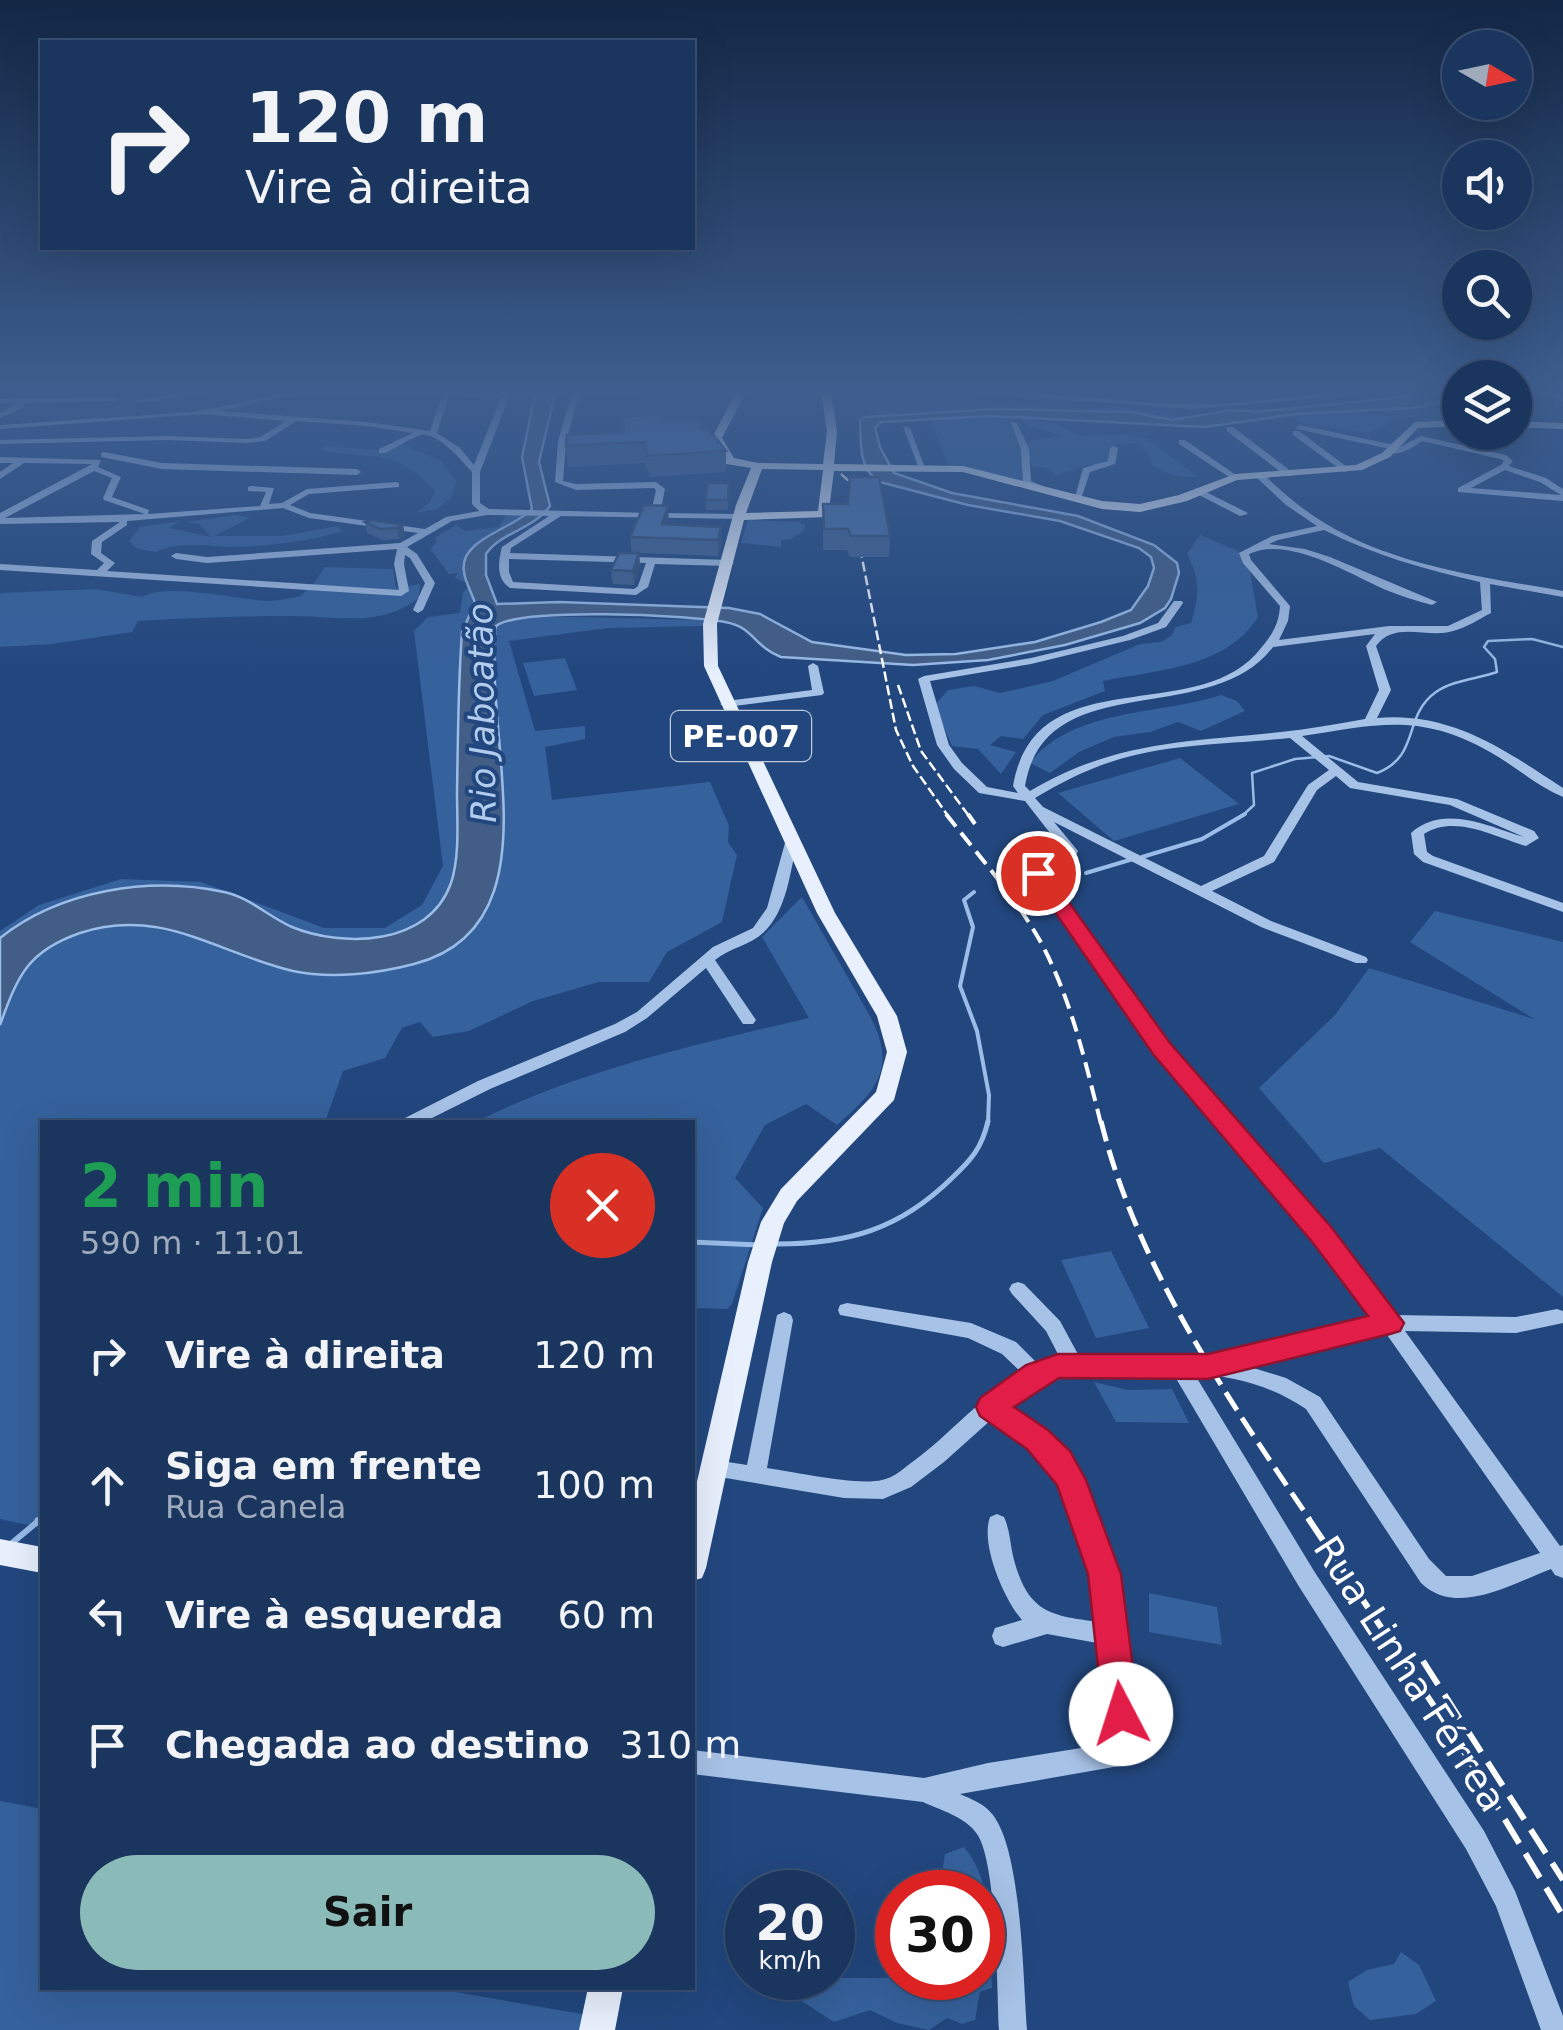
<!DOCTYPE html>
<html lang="pt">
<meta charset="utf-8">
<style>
body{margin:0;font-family:"DejaVu Sans",sans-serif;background:#233d64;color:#f1f3f6;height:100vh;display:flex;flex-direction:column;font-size:38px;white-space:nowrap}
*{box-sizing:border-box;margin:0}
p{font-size:32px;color:#9fabbc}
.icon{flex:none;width:55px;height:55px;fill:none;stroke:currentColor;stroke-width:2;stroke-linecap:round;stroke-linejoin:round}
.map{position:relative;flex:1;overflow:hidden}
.drawer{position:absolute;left:40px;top:1120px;width:655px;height:870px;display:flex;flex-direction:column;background:#1a355e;border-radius:0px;box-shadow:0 10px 40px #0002,0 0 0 2px #385073}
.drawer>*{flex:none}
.hud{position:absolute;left:40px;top:40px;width:655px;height:210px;border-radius:0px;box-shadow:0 10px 40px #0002,0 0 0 2px #385073;background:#1a355e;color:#f1f3f6;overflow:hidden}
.needle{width:65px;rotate:99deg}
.buttons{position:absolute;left:1442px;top:30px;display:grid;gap:20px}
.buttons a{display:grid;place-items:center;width:90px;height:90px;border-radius:50%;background:#1a355e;box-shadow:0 10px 40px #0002,0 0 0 2px #385073;font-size:50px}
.speed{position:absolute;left:725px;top:1870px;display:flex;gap:20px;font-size:50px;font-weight:700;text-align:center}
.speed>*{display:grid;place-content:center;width:130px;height:130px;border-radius:50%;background:#1a355e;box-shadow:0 10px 40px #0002,0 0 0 2px #385073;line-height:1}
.speed small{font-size:25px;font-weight:400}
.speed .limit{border:15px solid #d22;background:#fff;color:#111}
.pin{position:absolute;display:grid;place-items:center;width:85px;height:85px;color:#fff;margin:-42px;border:5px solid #fff;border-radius:50%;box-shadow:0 2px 10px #0007}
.me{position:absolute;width:110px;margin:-55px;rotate:355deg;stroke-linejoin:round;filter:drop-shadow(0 0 8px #0008)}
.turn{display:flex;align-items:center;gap:35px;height:210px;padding:0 40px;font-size:45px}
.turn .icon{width:130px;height:130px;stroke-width:2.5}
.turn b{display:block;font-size:70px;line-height:85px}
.round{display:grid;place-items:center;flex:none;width:105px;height:105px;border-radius:52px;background:#233d64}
.headline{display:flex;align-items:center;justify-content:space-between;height:170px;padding:0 40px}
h1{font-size:60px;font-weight:700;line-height:75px;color:#1e9e55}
.button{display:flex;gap:20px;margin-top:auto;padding:20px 40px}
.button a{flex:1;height:115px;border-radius:60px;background:#8bbbb9;color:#111;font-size:40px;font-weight:700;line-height:115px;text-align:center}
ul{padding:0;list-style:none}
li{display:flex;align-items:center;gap:30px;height:130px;padding:0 40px}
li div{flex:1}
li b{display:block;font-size:38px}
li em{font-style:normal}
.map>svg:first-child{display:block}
.green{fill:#35619c}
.water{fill:#425e86;stroke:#9abce8;stroke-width:2.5}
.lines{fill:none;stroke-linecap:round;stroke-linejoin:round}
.stream-far3{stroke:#9abce8;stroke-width:2.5}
.stream-far2{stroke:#9abce8;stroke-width:4}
.stream-far1{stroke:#9abce8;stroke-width:5}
.stream{stroke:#9abce8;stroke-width:6}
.minor{fill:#a7c2e7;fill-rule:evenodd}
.major{fill:#e8f0fd;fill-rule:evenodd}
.rail-far3{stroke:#fff;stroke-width:2.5;stroke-dasharray:10 4;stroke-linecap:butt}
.rail-far2{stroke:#fff;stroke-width:4;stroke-dasharray:16 8;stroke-linecap:butt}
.rail-far1{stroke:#fff;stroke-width:5;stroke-dasharray:21 9;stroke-linecap:butt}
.rail{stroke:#fff;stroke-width:6;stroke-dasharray:28 12;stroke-linecap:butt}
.wall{fill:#406190}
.shaded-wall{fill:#344f76}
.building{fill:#4b71a8;stroke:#344f76;stroke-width:2.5}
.route{fill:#e11d48;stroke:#92132f;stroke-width:2.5}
.labels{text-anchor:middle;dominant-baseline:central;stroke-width:8;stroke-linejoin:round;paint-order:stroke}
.shield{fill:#22477e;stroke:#bdc8d8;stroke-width:2.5}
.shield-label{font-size:30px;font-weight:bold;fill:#fff}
.water-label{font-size:35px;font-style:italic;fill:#b2ccee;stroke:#22477e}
.near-street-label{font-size:38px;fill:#fff;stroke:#22477e}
</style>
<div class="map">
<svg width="1563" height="2030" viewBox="0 0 1563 2030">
<rect width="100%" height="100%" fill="#22477e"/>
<g class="green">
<path d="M952 394 961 400 990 402 991 407 1034 403 1053 409 1129 407C1146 412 1168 407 1185 418L1172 420 1131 412 961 409 876 415 863 407 864 402 903 396 910 400 912 407 944 406V395Z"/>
<polygon points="1460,398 1460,421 1441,417 1443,421 1435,422 1384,412"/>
<polygon points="1341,411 1396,417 1384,422 1389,425 1367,433 1321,425 1314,429 1287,415"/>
<polygon points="935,418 1007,418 1022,447 1023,482 949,467 930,420"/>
<path d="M1022 418 1056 424 1080 436 1129 435 1147 439 1198 477C1179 477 1169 475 1152 465L1151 458 1139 443 1115 444 1118 457 1106 468 1088 465 1058 475 1045 467H1032L1025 442 1061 436 1021 422Z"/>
<path d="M402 444 442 462 456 481 452 497 437 509 416 513 430 502 435 491C395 446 372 461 320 450L325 446 386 451Z"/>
<polygon points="507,514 526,515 468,553 464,572 469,584 455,578 458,573 449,574 430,549 437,542 435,538 456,525 465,531 499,527"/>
<path d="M237 515 250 518 214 536H283L337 526 343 531C311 541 274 545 241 547 213 548 181 539 156 552L136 548 129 541 140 527 181 521 169 528 211 537 199 524 185 522Z"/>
<polygon points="748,520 799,522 805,525 804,531 791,539 781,540 781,547 741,543"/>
<path d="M1200 535 1247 555 1258 617C1226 668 1157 670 1103 681L1105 691 1043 715 1023 739 1001 736 990 745 1016 752 1001 774 978 749 952 746 934 706 948 690 974 686 1000 693 1053 681 1140 644 1161 642 1171 636 1176 627 1191 623C1199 596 1201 580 1187 554Z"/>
<path d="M325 567 393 569 396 588 420 584 419 598C379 628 339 616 293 616 242 616 190 618 138 621L132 632 52 644 0 647V593L95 589 142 597C168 582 237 600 269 601 279 601 290 598 301 596L307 589 359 588 312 586Z"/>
<path d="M470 586 475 603 462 632C458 685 458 738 457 792 457 820 460 856 451 883 430 947 344 946 292 927 260 915 237 894 202 888 151 881 40 906 0 938V931L39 905 121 879 201 882 324 928H385L422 905 443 866 414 631 428 617 460 613 463 592Z"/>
<polygon points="531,616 704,620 702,626 608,628 509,641 535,731 585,726 585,739 545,747 552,800 710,782 729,826 728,842 737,855 722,922 667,952 649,982 599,982 533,1001 469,1031 433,1037 420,1022 402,1028 385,1058 343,1071 325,1122 42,1122 42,1528 0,1519 0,1025 22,970 34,957 53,942 110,923 138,924 200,939 395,969 427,961 467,938 486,913 496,626"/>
<polygon points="565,658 577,690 534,696 523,663"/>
<path d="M1221 695 1237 701 1245 711 1201 731 1178 722 1150 732 1114 737 1079 752 1050 773 1030 763C1072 708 1160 715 1221 695Z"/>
<polygon points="1180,758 1239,804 1114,841 1058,793"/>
<path d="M802 897 871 1018C897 1069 876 1091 837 1125L806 1104 765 1125 735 1178 763 1208 732 1304 727 1309 693 1308 692 1122H476C579 1070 697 1044 809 1018L762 937Z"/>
<polygon points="1435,911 1563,942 1563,1297 1380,1148 1324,1163 1259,1088 1335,1015 1369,968 1534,1019 1410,942"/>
<polygon points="1111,1251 1149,1328 1096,1338 1061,1260"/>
<polygon points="1094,1382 1128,1390 1172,1389 1189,1423 1116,1422"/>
<polygon points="1149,1593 1217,1607 1222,1645 1149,1632"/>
<polygon points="0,1801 42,1809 42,1988 432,1988 588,2015 584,2030 0,2030"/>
<path d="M964 1847C995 1883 990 1942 992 1988L980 1992 975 2020 962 2024 947 2018 929 2030 897 2023 870 2010 834 2022 797 1998 800 1978H982V1892H939L945 1854Z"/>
<polygon points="1401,1952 1419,1965 1436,2001 1416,2014 1370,2020 1354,2006 1348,1982 1367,1970 1394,1964"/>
</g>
<path class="water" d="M531 392H553L554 398 539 462 550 506C534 529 501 532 486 554V575L497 604 559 602 729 608 760 614 812 642 906 655 956 654 1035 642 1101 622 1131 610 1148 586 1154 568 1151 557 1139 548 1060 521 968 505 880 482C858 470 861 442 860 420L865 417 995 409 1131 412 1172 420 1232 410 1256 412 1441 393 1460 392V398L1412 408 1296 414 1204 427 990 416 881 422 875 428 880 447 894 473 952 493 1078 516 1154 545 1177 563 1179 573 1171 599 1165 608 1140 623 1065 645 988 660 913 665 781 657C753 646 754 627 725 622 688 615 522 607 496 626 487 710 519 816 494 891 481 930 453 954 414 964 376 974 331 979 293 971 217 953 160 906 80 933 28 951 18 975 0 1025V938C60 890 150 876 224 892 249 897 269 917 292 927 343 948 429 946 451 883 460 856 457 820 457 792 458 738 458 685 462 632L475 603C472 593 465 582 464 572 458 539 514 529 532 509L522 457 534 399Z"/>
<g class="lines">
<path class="stream-far3" d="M1242 816 1254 805 1252 773 1295 759 1329 756 1377 773C1421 756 1402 716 1436 692 1453 680 1477 679 1497 672L1495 659 1484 647 1488 641 1532 639 1563 647"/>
<g class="stream-far2">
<polyline points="1142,857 1202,839 1245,814"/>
<polyline points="1086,873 1133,859"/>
<polyline points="974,892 964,900 973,927 960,986 977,1031 989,1095 988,1124"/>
</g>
<g class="stream-far1">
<polyline points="692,1242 758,1245"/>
<path d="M777 1244C849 1244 900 1229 952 1178 971 1160 982 1148 988 1121"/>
<polyline points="37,1520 42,1518"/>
</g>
<polyline class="stream" points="12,1543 42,1518"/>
<g class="minor">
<polygon points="194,392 215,392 139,403 135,401"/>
<path d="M296 392H639L635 394 579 396 566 441 563 481 576 484 656 482 665 489 660 513 739 514 742 515V519L561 516 511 548 510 553 729 560 734 563 729 566 655 564 648 587 636 595 510 588C496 579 498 562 502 547L549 516 487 515 452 521 407 547 417 554 435 583 423 610 418 613 413 610 425 583 410 558 405 555 404 564 409 591 401 596 0 570V564L97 570 104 563 91 554 92 541 120 522 0 524V513L92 464 24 463 0 479V472L13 463H0V457L101 460 98 467 121 477 112 497 149 510 148 514 260 506 266 492 248 491V487L251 486 274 488 269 504 282 503 307 489 396 482 399 483V487L309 494 290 505 310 513 425 529 446 517 479 511 472 504V472C462 461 438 432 421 435 410 438 396 448 385 453H379V449L413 433 367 426 296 421 265 441 248 443 167 440 0 444V440L167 436 248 439 260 437 286 421 202 414 0 429V425L193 412ZM329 394H331L442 396 430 431 367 422 219 411 282 397ZM449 396 501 397 474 465 460 448 437 433ZM571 396 558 441 555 482 576 490 654 488 656 490 651 513 489 509 480 503V472L509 397ZM94 471 112 478 103 498 104 500 145 514 5 518ZM283 508 309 518 418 533 400 543 207 557 176 553 171 556 176 559 207 563 397 549 394 564 399 590 107 571 115 563 101 553 102 542 127 525V521ZM509 559 646 563 638 586 634 589 513 582 509 572Z"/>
<path d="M980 392C1050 390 1119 403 1189 404 1251 406 1313 390 1375 392L1371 394 1192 409 984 394Z"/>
<polygon points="1544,392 1554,392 1563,396 1563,401"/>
<polygon points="114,397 117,401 25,403 23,408 0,418 0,413 17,403 0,403 0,399"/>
<polygon points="1010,421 1017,423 1029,449 1031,481 1045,487 1045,491 1039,491 1023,482 1021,449"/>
<path d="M1300 425 1394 445 1398 448 1421 436 1506 455 1513 461 1509 466 1546 478 1563 489V501L1458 492V488L1501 465 1504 461 1500 459 1422 441C1411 448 1399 458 1386 451L1390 449 1297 429 1296 427ZM1505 470 1540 482 1561 495 1471 488Z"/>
<polygon points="903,426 910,428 925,468 918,466"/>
<polygon points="1227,427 1233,427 1292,472 1292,476 1286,476 1227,431"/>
<polygon points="1293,431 1299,431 1351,470 1344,472 1293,435"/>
<polygon points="1179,440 1185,440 1239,477 1232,479 1179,444"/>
<polygon points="1114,446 1118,448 1115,464 1090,472 1081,499 1074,501 1083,468 1108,461 1110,448"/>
<polygon points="104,452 162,463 357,469 361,472 357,475 162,469 101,457 101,453"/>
<path d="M1256 473H1262C1281 491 1300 508 1323 522 1394 566 1483 577 1563 591V597L1490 584 1491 613C1479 619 1466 628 1453 631 1427 639 1395 620 1376 646L1391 690 1377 718C1452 712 1503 749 1563 788V797C1537 786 1515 766 1490 752 1419 712 1377 725 1302 736L1358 782 1457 799 1534 831 1539 838 1526 846C1494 837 1455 814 1424 834L1427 852 1433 856 1563 903V912L1423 862 1414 854 1411 833C1444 803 1490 827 1524 837L1450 805 1350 788 1336 776 1317 790 1274 862 1212 891 1271 921 1366 957 1368 960 1366 963H1356L1261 927 1054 822 1078 851 1073 862 1046 873V877L1166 1045 1364 1275 1394 1315 1516 1317 1557 1309 1563 1311V1323L1516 1333 1405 1331 1560 1546 1563 1545V1578L1555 1575 1551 1569C1513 1583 1457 1618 1421 1583L1306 1409C1273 1387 1235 1375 1195 1375L1314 1571 1484 1831 1515 1891 1563 2016V2030H1541L1496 1906 1466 1849 1298 1585 1174 1375 1060 1374 1022 1393 1006 1407C1025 1420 1046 1432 1061 1449 1124 1519 1128 1663 1137 1753L1133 1761 1125 1765 960 1794C971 1799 985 1804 993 1815 1022 1853 1023 1979 1027 2030H999C997 1990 997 1863 977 1834 966 1817 940 1810 923 1802L692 1774V1750L924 1778 988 1763 1112 1743 1103 1644 1047 1634 1003 1647 995 1644 992 1636 995 1628 1022 1620C1004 1599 980 1544 990 1517L997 1514 1004 1517C1010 1530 1010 1543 1013 1556 1027 1612 1049 1616 1100 1622 1093 1568 1084 1505 1047 1462 1032 1445 1011 1432 992 1419L944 1462 911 1487 883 1499 844 1498 708 1475 705 1469 708 1463 715 1460 747 1465 777 1315 784 1312 791 1315 793 1320 767 1468C795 1472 857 1486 882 1480 894 1478 905 1467 915 1460 952 1433 982 1394 1023 1374L1002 1354 968 1338 840 1315 838 1310 840 1305 847 1303 971 1323 1016 1342 1040 1366 1060 1358 1046 1331 1012 1294 1009 1289 1012 1284 1018 1282 1024 1284 1060 1321 1080 1358 1208 1359 1375 1319 1352 1285 1156 1053 1032 877 1034 868 1062 857 1064 851 1025 801 979 793 954 769 937 745 918 679 924 676 1031 658 1123 636 1158 623 1174 601H1182L1183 603 1166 627 1130 640 1031 664 930 681 949 745 962 763 987 787 1018 793 1013 786C1035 656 1199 729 1261 648 1272 635 1279 624 1280 606L1243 563 1239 553 1272 536 1317 526 1286 505 1256 477ZM1324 530C1374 555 1426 570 1480 582L1482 610 1448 626H1389L1279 640 1288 621 1290 606 1251 560 1249 554C1288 535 1350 574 1386 590 1401 596 1416 601 1432 605L1437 602 1330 557 1305 549 1269 544 1278 540ZM1375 634 1366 646 1379 690 1365 719C1337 724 1309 729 1281 732 1187 742 1114 741 1030 791L1025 786C1045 665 1210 730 1273 647ZM1290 738 1329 770 1308 785 1264 856 1201 886 1043 807 1035 798C1062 782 1089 768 1120 759 1175 743 1233 744 1290 738ZM1385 1332 1540 1553 1472 1576H1446L1429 1559 1320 1397 1286 1378 1247 1366Z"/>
<polygon points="1198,488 1246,512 1248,514 1240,516 1195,493 1195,489"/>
<polygon points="813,663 818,666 824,693 822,695 726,707 720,704 726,701 812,690 808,666"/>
<path d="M791 839 797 843C790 872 787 910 764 932 751 945 729 948 715 960L756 1020 753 1024H743L706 968 647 1018 625 1032 490 1089 424 1122H403L405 1118 478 1081 615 1024 637 1012 713 947 753 928 767 908 785 843Z"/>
</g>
<g class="major">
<path d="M736 392H746L722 438 734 458 758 463 823 464 827 431 821 392H831L837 431 834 464 963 466 1102 501 1140 504 1179 495 1235 474 1356 465 1382 453 1415 422 1460 420V426L1418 428 1390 457 1362 470 1237 480 1187 501 1140 512 1102 509 963 472 834 471 828 517 744 520 717 624 718 666 835 913 897 1016 907 1052 894 1100 797 1201 784 1223 772 1262 706 1568 702 1578 692 1581V1503L748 1262 761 1222 781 1189 876 1092 887 1052 877 1016 817 913 704 666 703 624 736 505 751 468 726 464 712 438ZM762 469 823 470 818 511 746 513Z"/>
<polygon points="1515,421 1563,423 1563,429 1515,427"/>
<polygon points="0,1539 42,1547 42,1573 0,1565"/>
<polygon points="588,1988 623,1988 615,2030 579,2030"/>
</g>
<g class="rail-far3">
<polyline points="841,474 850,482 854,497"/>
<polyline points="860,548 896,730 913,766 948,816"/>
<polyline points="898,685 921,751 969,816"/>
</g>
<g class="rail-far2">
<path d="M946 814C978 855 1013 894 1039 939 1071 997 1085 1061 1101 1124"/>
<polyline points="968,814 975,824"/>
</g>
<path class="rail-far1" d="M1101 1121C1137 1267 1227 1397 1310 1520"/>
<g class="rail">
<polyline points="1308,1518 1460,1745 1563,1916"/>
<polyline points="1423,1661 1563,1880"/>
</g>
</g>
<g class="wall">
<polygon points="663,421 701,429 726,451 726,472 650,477 645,463 568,467 566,446"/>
<polygon points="729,483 728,510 706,510 705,500"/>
<polygon points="823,504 890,536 889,557 850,557 847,550 823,550"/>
<polygon points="365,522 403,525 405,536 399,539 383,540 367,533"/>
<polygon points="669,522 668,525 721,527 722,543 718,556 639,553 640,567 634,585 613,584 611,570 632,553 630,537"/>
</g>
<g class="shaded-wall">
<polygon points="668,506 669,522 663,540 662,524"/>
<polygon points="403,525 405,536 399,539 397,528"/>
<polygon points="721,527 722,543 718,556 718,540"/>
<polygon points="639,553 640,567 634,585 633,571"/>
</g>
<g class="building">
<polygon points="662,415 663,421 699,420 701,429 708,428 726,451 648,456 644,442 566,446 567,435 624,432 622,416"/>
<polygon points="850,477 879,477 890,536 851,536 848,529 824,529 823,504 848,504"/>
<polygon points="708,483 729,483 728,500 705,500"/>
<polygon points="644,505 668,506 662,524 721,527 718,540 630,537"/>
<polygon points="371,520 403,525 397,528 380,529 365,522"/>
<polygon points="619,553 639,553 633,571 611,570"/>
</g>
<linearGradient id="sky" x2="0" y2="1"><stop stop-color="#132745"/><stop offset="0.58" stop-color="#3e5e8f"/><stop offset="1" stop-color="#3e5e8f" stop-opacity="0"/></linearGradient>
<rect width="1563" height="676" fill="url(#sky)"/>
<polygon class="route" points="1038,867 1045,869 1170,1043 1332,1228 1404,1323 1400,1331 1390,1334 1208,1379 1059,1378 1014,1407 1048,1430 1070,1451 1086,1480 1121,1574 1139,1714 1133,1726 1121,1731 1109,1726 1103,1714 1088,1574 1057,1485 1027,1449 980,1416 976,1407 980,1398 1026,1365 1058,1354 1208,1354 1368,1316 1313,1243 1153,1054 1028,873"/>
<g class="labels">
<rect class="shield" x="671" y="711" width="140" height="50" rx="8"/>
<g class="shield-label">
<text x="741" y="736">PE-007</text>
</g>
<g class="water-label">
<text transform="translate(482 713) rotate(-91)">Rio Jaboatão</text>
</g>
<g class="near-street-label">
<text transform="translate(1410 1674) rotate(57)">Rua Linha Férrea</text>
</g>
</g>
</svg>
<div class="buttons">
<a><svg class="needle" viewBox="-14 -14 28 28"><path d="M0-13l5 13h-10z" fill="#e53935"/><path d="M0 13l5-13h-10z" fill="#9fabbc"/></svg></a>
<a><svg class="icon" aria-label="sound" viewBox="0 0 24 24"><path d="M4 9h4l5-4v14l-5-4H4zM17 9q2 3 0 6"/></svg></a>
<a><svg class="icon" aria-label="search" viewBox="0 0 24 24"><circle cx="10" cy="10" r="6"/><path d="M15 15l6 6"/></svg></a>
<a><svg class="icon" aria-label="layers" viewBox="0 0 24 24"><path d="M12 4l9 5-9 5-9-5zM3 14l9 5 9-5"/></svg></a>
</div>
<div class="speed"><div>20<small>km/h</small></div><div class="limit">30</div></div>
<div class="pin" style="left:1038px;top:873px;background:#d93025"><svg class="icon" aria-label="arrive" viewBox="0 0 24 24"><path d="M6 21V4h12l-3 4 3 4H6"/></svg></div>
<svg class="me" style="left:1121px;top:1714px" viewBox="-20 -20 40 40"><circle r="19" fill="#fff"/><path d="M0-13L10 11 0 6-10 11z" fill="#e11d48"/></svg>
<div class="hud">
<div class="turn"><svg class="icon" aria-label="right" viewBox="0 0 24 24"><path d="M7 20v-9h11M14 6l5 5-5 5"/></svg><div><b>120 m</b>Vire à direita</div></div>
</div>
<section class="drawer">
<div class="headline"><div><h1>2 min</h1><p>590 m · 11:01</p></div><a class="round" style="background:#d93025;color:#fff"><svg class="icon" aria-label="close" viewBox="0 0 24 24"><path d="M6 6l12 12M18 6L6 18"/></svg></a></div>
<ul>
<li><svg class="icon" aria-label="right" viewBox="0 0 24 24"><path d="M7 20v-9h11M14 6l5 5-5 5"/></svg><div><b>Vire à direita</b></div><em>120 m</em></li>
<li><svg class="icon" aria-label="ahead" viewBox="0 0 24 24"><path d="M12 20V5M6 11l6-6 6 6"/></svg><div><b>Siga em frente</b><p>Rua Canela</p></div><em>100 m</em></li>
<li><svg class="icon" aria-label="left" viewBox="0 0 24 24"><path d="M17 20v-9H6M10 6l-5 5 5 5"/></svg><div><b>Vire à esquerda</b></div><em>60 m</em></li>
<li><svg class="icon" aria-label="arrive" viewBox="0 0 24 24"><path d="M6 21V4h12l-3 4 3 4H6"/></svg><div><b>Chegada ao destino</b></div><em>310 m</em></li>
</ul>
<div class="button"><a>Sair</a></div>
</section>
</div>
